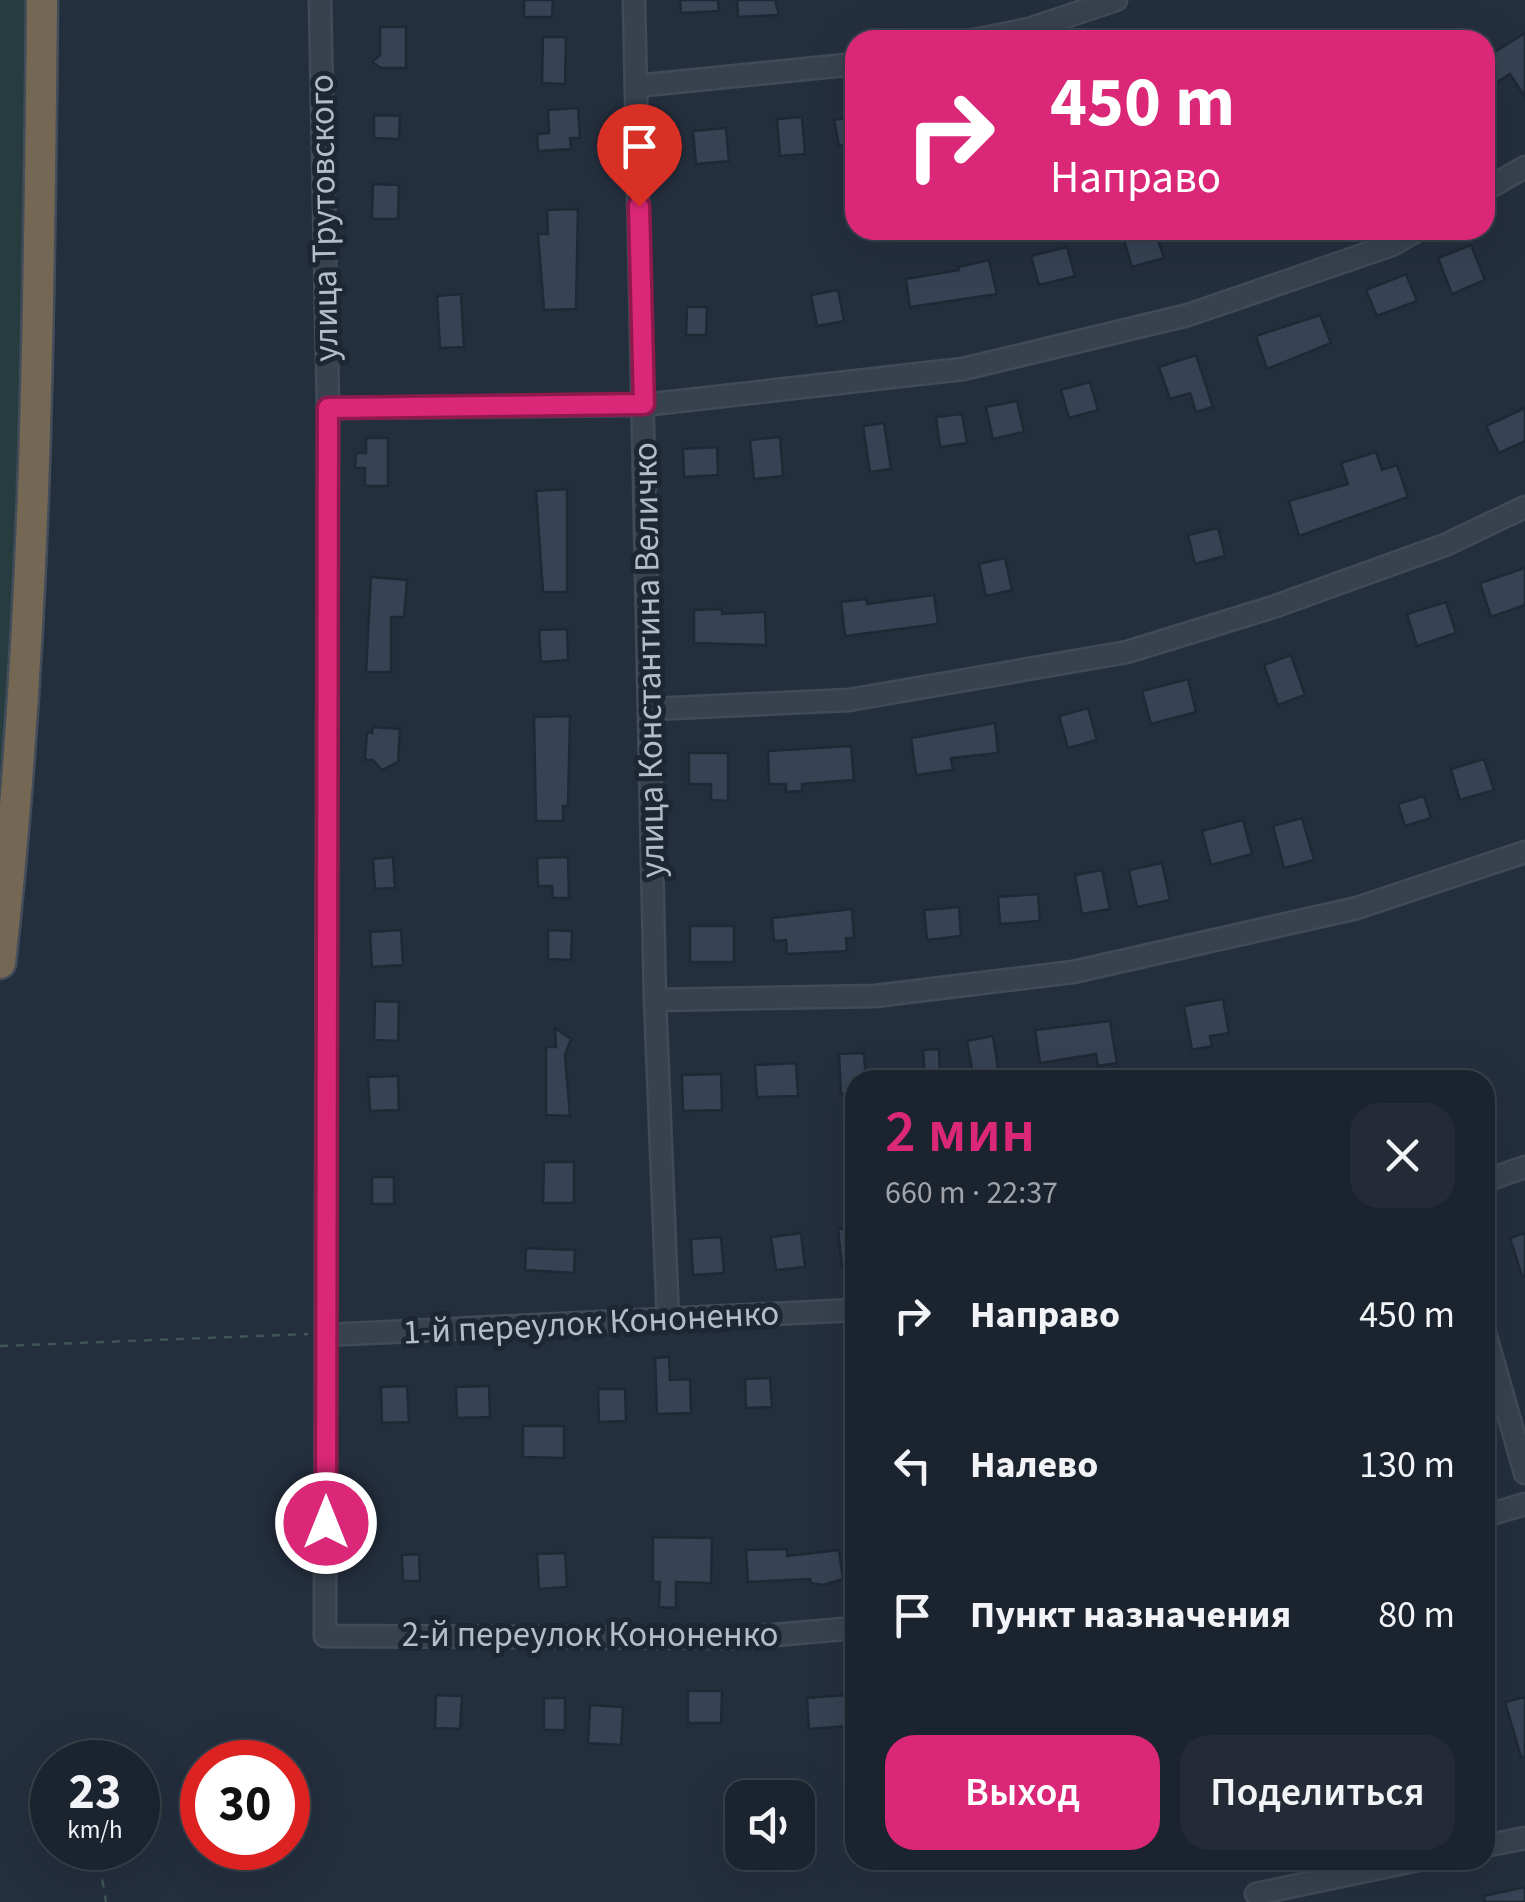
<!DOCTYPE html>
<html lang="ru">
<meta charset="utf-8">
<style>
body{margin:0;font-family:"Source Sans 3",sans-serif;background:#242b36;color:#f1f3f6;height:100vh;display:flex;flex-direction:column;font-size:38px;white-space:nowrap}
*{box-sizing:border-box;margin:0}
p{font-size:32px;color:#a0a4aa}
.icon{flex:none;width:55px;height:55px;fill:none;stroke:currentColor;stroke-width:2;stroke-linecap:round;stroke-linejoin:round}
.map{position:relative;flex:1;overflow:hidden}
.panel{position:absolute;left:845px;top:1070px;width:650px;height:800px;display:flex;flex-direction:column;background:#1b232e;border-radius:30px;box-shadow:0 10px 40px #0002,0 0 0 2px #39404a}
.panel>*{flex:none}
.banner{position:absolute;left:845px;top:30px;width:650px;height:210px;border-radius:30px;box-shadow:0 10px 40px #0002,0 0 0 2px #39404a;background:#db2777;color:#fff;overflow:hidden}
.buttons{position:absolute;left:725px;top:1780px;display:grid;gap:20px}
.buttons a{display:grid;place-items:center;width:90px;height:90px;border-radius:20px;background:#1b232e;box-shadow:0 10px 40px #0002,0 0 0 2px #39404a;font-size:50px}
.speed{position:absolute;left:30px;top:1740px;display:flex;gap:20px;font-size:50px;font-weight:700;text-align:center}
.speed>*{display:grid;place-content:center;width:130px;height:130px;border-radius:50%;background:#1b232e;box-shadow:0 10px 40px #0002,0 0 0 2px #39404a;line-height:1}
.speed small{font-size:25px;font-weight:400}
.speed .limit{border:15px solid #d22;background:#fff;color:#111}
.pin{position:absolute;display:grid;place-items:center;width:85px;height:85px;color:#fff;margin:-102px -42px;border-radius:50% 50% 50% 0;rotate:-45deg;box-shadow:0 0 10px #0007}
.pin .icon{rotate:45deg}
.me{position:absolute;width:110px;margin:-55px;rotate:0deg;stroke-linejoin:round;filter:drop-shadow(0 0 8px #0008)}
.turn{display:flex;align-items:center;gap:35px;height:210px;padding:0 40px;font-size:45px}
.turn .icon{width:130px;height:130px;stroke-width:2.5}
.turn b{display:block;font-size:70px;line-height:85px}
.round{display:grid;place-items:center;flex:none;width:105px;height:105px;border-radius:30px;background:#242b36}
.headline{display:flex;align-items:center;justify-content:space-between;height:170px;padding:0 40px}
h1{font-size:60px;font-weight:600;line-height:75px;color:#db2777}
.cta{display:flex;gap:20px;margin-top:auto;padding:20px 40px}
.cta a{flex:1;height:115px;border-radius:30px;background:#db2777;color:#fff;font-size:40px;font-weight:600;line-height:115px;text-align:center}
.cta a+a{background:#242b36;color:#f1f3f6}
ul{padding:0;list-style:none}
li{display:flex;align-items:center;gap:30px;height:150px;padding:0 40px}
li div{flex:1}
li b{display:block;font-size:38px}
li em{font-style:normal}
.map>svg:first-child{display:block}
.green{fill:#263c3f}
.building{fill:#364354;stroke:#1f2835;stroke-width:2.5}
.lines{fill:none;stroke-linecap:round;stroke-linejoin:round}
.minor-casing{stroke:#414a57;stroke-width:25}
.highway-casing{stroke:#434c59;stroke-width:35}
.path{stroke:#3f5557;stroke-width:2.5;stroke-dasharray:8 8;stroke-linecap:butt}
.minor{stroke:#38414e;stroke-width:20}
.highway{stroke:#746855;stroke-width:30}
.route-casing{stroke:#8e194d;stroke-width:25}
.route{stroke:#db2777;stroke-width:18}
.labels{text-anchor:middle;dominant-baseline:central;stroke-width:10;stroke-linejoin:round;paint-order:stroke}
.street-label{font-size:35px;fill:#b4bcc9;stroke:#1d2633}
</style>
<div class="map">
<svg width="1525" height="1902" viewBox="0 0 1525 1902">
<rect width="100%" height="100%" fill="#242f3e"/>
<polygon class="green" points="0,0 42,0 0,963"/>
<g class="building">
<polygon points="524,0 553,0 552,17 524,17"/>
<polygon points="680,0 718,0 719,11 681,13"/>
<polygon points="737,0 775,0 779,15 738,17"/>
<polygon points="380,27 406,27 406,68 381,68 372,62 380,55"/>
<polygon points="1525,33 1525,97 1510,74 1485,90 1485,58"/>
<polygon points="543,37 566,37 565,84 542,83"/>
<polygon points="578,108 580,138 570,138 571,149 538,151 537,134 549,133 548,110"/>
<polygon points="374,115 400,116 399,139 374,138"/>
<polygon points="855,116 855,143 839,146 834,120"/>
<polygon points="802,117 805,154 780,156 777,119"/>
<polygon points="726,128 729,161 696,164 693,131"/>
<polygon points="373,184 399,185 398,219 372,219"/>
<polygon points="578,209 576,309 544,310 538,234 548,234 547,210"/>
<polygon points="1155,231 1164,258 1132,267 1124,240"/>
<polygon points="1471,245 1485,280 1452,294 1438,258"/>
<polygon points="1067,247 1075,276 1039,285 1031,256"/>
<polygon points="989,260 997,294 910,307 906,279 959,270 958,267"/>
<polygon points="1406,274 1417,301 1377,316 1366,290"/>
<polygon points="838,290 844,321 817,326 811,295"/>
<polygon points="461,294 464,347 440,348 437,296"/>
<polygon points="687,307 707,307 706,335 686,335"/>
<polygon points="1320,315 1331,343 1267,369 1256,336"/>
<polygon points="1196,355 1213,407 1196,412 1190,393 1170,399 1159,367"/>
<polygon points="1090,382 1098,410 1069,418 1061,390"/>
<polygon points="1017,401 1024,432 993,439 986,407"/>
<polygon points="1525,408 1525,441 1499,453 1486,426"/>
<polygon points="962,414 967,443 940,447 936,417"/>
<polygon points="884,423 891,469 870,472 863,426"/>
<polygon points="780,437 783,476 754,479 750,440"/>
<polygon points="366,438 388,438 388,486 365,486 365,468 355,468 356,453 366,453"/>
<polygon points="717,447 718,475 684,477 683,449"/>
<polygon points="1376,452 1382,470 1397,465 1408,497 1299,536 1289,501 1348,484 1341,463"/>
<polygon points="567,489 567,592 543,592 536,491"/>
<polygon points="1218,528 1225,556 1195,564 1188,535"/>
<polygon points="1005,558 1012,590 986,596 979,564"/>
<polygon points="1525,568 1525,605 1491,617 1480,583"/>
<polygon points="371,577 407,580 404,617 391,617 391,672 366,672"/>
<polygon points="934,595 938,624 845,636 841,602 866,599 867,604"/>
<polygon points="1446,602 1456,633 1417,646 1407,614"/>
<polygon points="722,609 722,614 765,612 766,645 694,643 694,610"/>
<polygon points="567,629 568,660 541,662 539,630"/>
<polygon points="1291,655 1305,695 1278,705 1264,665"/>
<polygon points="1188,679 1196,712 1151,724 1142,691"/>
<polygon points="1088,708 1097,740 1068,748 1059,716"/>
<polygon points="570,716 568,806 563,806 563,821 536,821 534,717"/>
<polygon points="995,723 998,753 951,758 953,770 916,775 911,738"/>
<polygon points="373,727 400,729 398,762 382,770 373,760 365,760 367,732 372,733"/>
<polygon points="851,746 854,780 802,784 802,791 786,792 786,784 769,784 768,751"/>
<polygon points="689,753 728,753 728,801 711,800 711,784 689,784"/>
<polygon points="1484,759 1494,790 1460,800 1451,769"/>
<polygon points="1424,796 1431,818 1405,826 1398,804"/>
<polygon points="1302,818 1314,860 1284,868 1273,826"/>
<polygon points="1243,820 1252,854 1211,865 1202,831"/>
<polygon points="393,857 395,888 375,889 373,859"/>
<polygon points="568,857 569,898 553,898 552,886 538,886 537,858"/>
<polygon points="1162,863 1170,900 1137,907 1129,870"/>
<polygon points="1102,870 1110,909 1082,914 1075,875"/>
<polygon points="1038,894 1040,921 1000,924 998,897"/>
<polygon points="959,907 961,936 927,940 924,910"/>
<polygon points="852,909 854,938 846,938 847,951 787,954 786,940 774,941 772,918"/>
<rect x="690" y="926" width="44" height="36"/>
<polygon points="401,930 403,965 372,967 370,932"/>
<polygon points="548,930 572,931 571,960 548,959"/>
<polygon points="1223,999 1229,1033 1210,1036 1212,1046 1192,1050 1184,1006"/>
<polygon points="375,1001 399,1002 398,1041 374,1040"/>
<polygon points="1110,1021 1117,1063 1098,1066 1096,1054 1040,1063 1035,1030"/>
<polygon points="555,1028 571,1039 565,1055 570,1116 546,1115 546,1047 556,1047"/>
<polygon points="993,1036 999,1074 974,1079 967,1041"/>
<polygon points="939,1049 940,1077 925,1078 923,1050"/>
<polygon points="864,1053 866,1080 855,1080 855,1093 841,1094 839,1054"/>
<polygon points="796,1063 798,1096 757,1097 755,1065"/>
<polygon points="721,1074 722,1110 683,1111 682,1075"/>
<polygon points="398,1076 399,1110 370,1111 368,1077"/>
<polygon points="544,1162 574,1162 574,1203 543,1203"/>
<rect x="372" y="1177" width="22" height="27"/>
<polygon points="855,1227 855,1266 842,1268 838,1229"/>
<polygon points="801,1233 805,1267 776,1270 771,1237"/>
<polygon points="1525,1233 1525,1276 1522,1276 1510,1238"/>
<polygon points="721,1237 724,1273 693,1275 691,1239"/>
<polygon points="526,1248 575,1250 574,1273 525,1270"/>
<polygon points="669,1357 670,1380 690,1379 691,1413 657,1414 655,1358"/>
<polygon points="770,1378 772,1407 746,1408 745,1379"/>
<polygon points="407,1386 409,1422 382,1423 381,1387"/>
<polygon points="489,1386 490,1417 457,1418 456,1387"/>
<polygon points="598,1389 625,1389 626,1421 599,1422"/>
<polygon points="523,1426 564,1426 564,1458 523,1457"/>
<polygon points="653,1537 712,1538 711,1583 676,1582 676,1608 659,1607 660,1582 653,1582"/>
<polygon points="787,1549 787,1556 839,1550 843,1579 823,1585 811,1583 810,1579 748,1582 746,1550"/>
<polygon points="565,1553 567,1587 539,1589 537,1554"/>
<polygon points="419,1554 420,1581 403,1581 402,1555"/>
<polygon points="688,1691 722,1691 721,1723 688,1723"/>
<polygon points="436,1695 462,1696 460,1729 435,1728"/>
<polygon points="846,1695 848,1726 809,1729 807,1698"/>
<polygon points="1525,1697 1525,1757 1521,1757 1505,1702"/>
<rect x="544" y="1698" width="21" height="32"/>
<polygon points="590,1705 623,1707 621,1745 588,1743"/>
<polygon points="1525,1887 1525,1902 1485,1902 1484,1896"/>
</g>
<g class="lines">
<defs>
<g id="minor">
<polyline points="320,0 328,408 325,1636 741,1638 855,1628"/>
<polyline points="634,0 655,1000 668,1320"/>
<polyline points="974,40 1029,29 1116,0"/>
<polyline points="636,86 855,64"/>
<polyline points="1485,190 1525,167"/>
<polyline points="328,408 644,405 963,369 1188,315 1392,245 1418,230"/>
<polyline points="652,709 849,700 1127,652 1273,607 1445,545 1525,507"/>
<polyline points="655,1000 875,996 1073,972 1357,908 1525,852"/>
<polyline points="1485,1181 1525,1167"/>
<polyline points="1485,1333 1525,1473"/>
<polyline points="326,1335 855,1310"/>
<polyline points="1485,1516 1525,1504"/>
<polyline points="1485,1846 1525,1838"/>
<polyline points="1256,1894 1418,1860"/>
</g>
<path id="highway" d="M0 963C36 641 39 323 42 0"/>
</defs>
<use href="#minor" class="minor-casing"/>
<use href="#highway" class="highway-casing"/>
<g class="path">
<polyline points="0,1346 308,1334"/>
<polyline points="97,1848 106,1902"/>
</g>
<use href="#minor" class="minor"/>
<use href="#highway" class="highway"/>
</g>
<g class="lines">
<defs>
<polyline id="route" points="326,1523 328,408 644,404 639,206"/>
</defs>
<use href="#route" class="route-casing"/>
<use href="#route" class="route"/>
</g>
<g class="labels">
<g class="street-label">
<text transform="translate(324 218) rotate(-91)">улица Трутовского</text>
<text transform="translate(649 660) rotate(-91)">улица Константина Величко</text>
<text transform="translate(591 1323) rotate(-3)">1-й переулок Кононенко</text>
<text x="590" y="1635">2-й переулок Кононенко</text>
</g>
</g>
</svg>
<div class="buttons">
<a><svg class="icon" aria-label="sound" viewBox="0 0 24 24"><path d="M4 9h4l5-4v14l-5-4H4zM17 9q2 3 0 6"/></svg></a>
</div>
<div class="speed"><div>23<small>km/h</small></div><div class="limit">30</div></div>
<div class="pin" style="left:639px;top:206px;background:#d93025"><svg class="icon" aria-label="arrive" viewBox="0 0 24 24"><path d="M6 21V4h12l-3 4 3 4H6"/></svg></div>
<svg class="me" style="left:326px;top:1523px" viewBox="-20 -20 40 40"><circle r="17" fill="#db2777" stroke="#fff" stroke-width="3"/><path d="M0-11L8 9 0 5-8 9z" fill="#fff"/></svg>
<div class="banner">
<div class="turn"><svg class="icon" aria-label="right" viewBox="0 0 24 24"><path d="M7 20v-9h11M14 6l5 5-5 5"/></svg><div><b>450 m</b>Направо</div></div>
</div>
<section class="panel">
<div class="headline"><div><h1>2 мин</h1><p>660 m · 22:37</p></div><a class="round"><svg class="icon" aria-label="close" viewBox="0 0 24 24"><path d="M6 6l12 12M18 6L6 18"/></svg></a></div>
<ul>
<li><svg class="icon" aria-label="right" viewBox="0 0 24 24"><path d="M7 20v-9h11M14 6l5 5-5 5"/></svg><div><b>Направо</b></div><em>450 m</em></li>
<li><svg class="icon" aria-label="left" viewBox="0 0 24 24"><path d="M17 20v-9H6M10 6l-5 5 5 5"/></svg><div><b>Налево</b></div><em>130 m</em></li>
<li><svg class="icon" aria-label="arrive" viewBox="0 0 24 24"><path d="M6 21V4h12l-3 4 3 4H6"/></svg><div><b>Пункт назначения</b></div><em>80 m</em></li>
</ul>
<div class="cta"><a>Выход</a><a>Поделиться</a></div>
</section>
</div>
